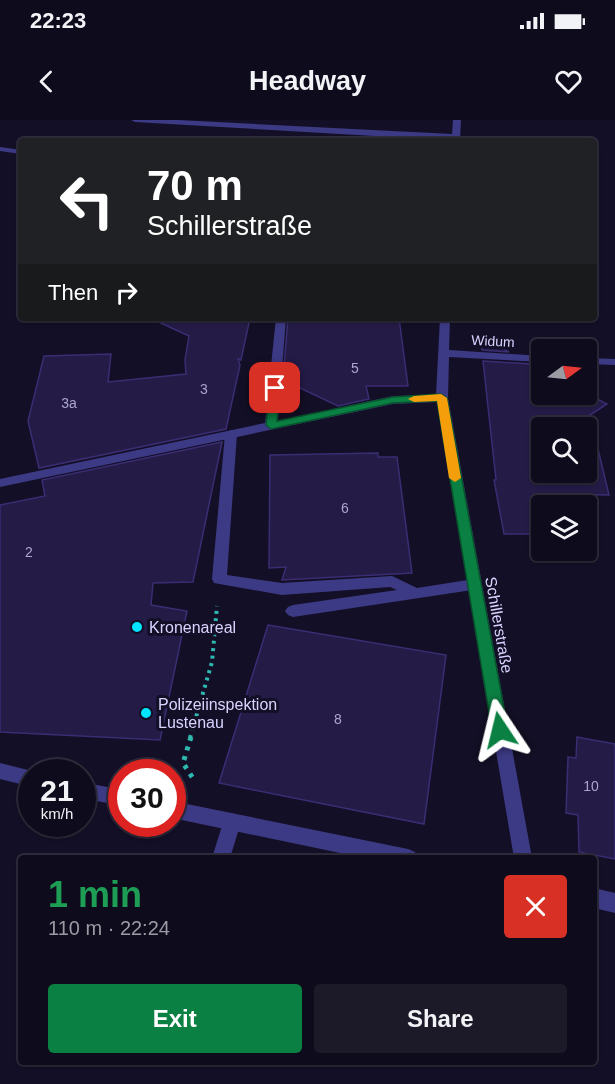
<!DOCTYPE html>
<meta charset="utf-8">
<style>
body{margin:0;font-family:Arial,sans-serif;background:#1c1929;color:#f1f3f6;height:100vh;display:flex;flex-direction:column;font-size:22px;white-space:nowrap}
*{box-sizing:border-box;margin:0}
p{font-size:20px;color:#9b9ba3}
.icon{flex:none;width:33px;height:33px;fill:none;stroke:currentColor;stroke-width:2;stroke-linecap:round;stroke-linejoin:round}
.map{position:relative;flex:1;overflow:hidden}
.panel{position:absolute;left:18px;top:735px;width:579px;height:210px;display:flex;flex-direction:column;background:#0e0b1c;border-radius:6px;box-shadow:0 2px 4px #0004,0 0 0 2px #2e2b3b}
.panel>*{flex:none}
.hud{position:absolute;left:18px;top:18px;width:579px;height:183px;border-radius:6px;box-shadow:0 2px 4px #0004,0 0 0 2px #2e2b3b;background:#202124;color:#fff;overflow:hidden}
.needle{width:39px;rotate:75deg}
.controls{position:absolute;left:531px;top:219px;display:grid;gap:12px}
.controls a{display:grid;place-items:center;width:66px;height:66px;border-radius:6px;background:#0e0b1c;box-shadow:0 2px 4px #0004,0 0 0 2px #2e2b3b;font-size:30px}
.speed{position:absolute;left:18px;top:639px;display:flex;gap:12px;font-size:30px;font-weight:700;text-align:center}
.speed>*{display:grid;place-content:center;width:78px;height:78px;border-radius:50%;background:#0e0b1c;box-shadow:0 2px 4px #0004,0 0 0 2px #2e2b3b;line-height:1}
.speed small{font-size:15px;font-weight:400}
.speed .limit{border:9px solid #d22;background:#fff;color:#111}
.pin{position:absolute;display:grid;place-items:center;width:51px;height:51px;color:#fff;margin:-26px;border-radius:12px;box-shadow:0 3px 9px #0006}
.me{position:absolute;width:66px;margin:-33px;rotate:350deg;stroke-linejoin:round;filter:drop-shadow(0 0 4px #0008)}
.turn{display:flex;align-items:center;gap:21px;height:126px;padding:0 30px;font-size:27px}
.turn .icon{width:78px;height:78px;stroke-width:2.5}
.turn b{display:block;font-size:42px;line-height:51px}
.then{display:flex;align-items:center;height:57px;padding:0 30px;background:#0003;gap:12px;font-size:22px}
.round{display:grid;place-items:center;flex:none;width:63px;height:63px;border-radius:6px;background:#1c1929}
.headline{display:flex;align-items:center;justify-content:space-between;height:102px;padding:0 30px}
h1{font-size:36px;font-weight:700;line-height:45px;color:#1e9e55}
.cta{display:flex;gap:12px;margin-top:auto;padding:12px 30px}
.cta a{flex:1;height:69px;border-radius:6px;background:#0b8043;color:#fff;font-size:24px;font-weight:700;line-height:69px;text-align:center}
.cta a+a{background:#1c1929;color:#f1f3f6}
.status{display:flex;justify-content:space-between;align-items:center;height:42px;padding:0 30px;background:#0e0b1c;direction:ltr}
.status svg{height:16px;fill:currentColor}
header{display:flex;justify-content:space-between;align-items:center;height:78px;padding:0 30px;background:#0e0b1c;font-size:27px;font-weight:700}
.map>svg:first-child{display:block}
.building{fill:#241b47;stroke:#3b2d73;stroke-width:1.5;fill-rule:evenodd}
.lines{fill:none;stroke-linecap:round;stroke-linejoin:round}
.path-far1{stroke:#2fb8b0;stroke-width:4;stroke-dasharray:3 4.5;stroke-linecap:butt}
.path{stroke:#2fb8b0;stroke-width:5;stroke-dasharray:4 6;stroke-linecap:butt}
.lane{fill:#3d3a85;fill-rule:evenodd}
.street{fill:#3d3a85;fill-rule:evenodd}
.route{fill:#0b8043;stroke:#07532c;stroke-width:1.5}
.slow{fill:#f59e0b}
.poi-dot{fill:#00e5ff;stroke:#130f26;stroke-width:2}
.labels{text-anchor:middle;dominant-baseline:central;stroke-width:6;stroke-linejoin:round;paint-order:stroke}
.far-street-label{font-size:14px;fill:#d9d4ff;stroke:#130f26}
.number-label{font-size:14px;fill:#aca6d1}
.street-label{font-size:16px;fill:#d9d4ff;stroke:#130f26}
.poi-label{font-size:16px;fill:#d9d4ff;stroke:#130f26;text-anchor:start}
</style>
<div class="status"><b>22:23</b><svg viewBox="0 0 49 12"><path d="M0 12V9h3v3zM5 12V6h3v6zM10 12V3h3v9zM15 12V0h3v12zM26 1h20v11H26zM47 4h2v5h-2z"/></svg></div>
<header><svg class="icon" aria-label="back" viewBox="0 0 24 24"><path d="M15 5l-7 7 7 7"/></svg>Headway<svg class="icon" aria-label="heart" viewBox="0 0 24 24"><path d="M12 20l-8-8c-3-5 5-10 8-4 3-6 11-1 8 4z"/></svg></header>
<div class="map">
<svg width="615" height="964" viewBox="0 0 615 964">
<rect width="100%" height="100%" fill="#130f26"/>
<g class="building">
<polygon points="150,198 250,198 241,240 238,239 240,245 226,309 39,348 28,301 44,236 111,234 108,262 186,254 185,240 189,216"/>
<polygon points="288,198 399,198 408,266 366,266 369,279 338,286 283,260"/>
<polygon points="480,216 509,232 482,230"/>
<path d="M483 241 532 244 542 249V274L586 273 607 284 590 295 609 375 554 374 557 386H542V414H504L494 360H496ZM542 308H586V352H542Z"/>
<polygon points="222,322 193,462 153,463 151,485 187,491 160,620 0,612 0,385 45,376 42,360"/>
<polygon points="378,333 378,337 397,337 412,453 282,460 286,447 269,448 270,335"/>
<polygon points="268,505 446,535 424,704 219,663"/>
<polygon points="577,617 615,624 615,739 579,732 578,695 566,693 568,637 576,638"/>
</g>
<g class="lines">
<polyline class="path-far1" points="190,618 212,542 217,486"/>
<polyline class="path" points="191,617 183,643 194,660"/>
<g class="lane">
<polygon points="0,27 21,30 21,34 0,31"/>
<polygon points="231,310 237,314 227,455 282,463 392,456 417,468 474,459 479,461 481,465 479,469 293,497 288,495 285,491 288,487 293,485 397,470 390,467 282,475 214,463 212,459 225,314"/>
<polygon points="232,693 239,696 241,702 230,738 212,738 225,696"/>
</g>
<g class="street">
<polygon points="131,0 178,0 452,14 453,0 461,0 460,21 135,2"/>
<polygon points="276,198 286,198 278,301 393,276 436,275 440,198 450,198 449,230 542,236 542,242 449,237 448,278 532,738 514,738 437,282 393,284 0,367 0,359 265,303"/>
<polygon points="586,238 615,239 615,245 586,244"/>
<polygon points="0,643 36,652 32,652 32,667 0,659"/>
<polygon points="82,662 122,670 122,686 82,678"/>
<polygon points="172,681 408,729 415,732 417,738 364,738 172,698"/>
<polygon points="594,768 615,773 615,793 594,788"/>
</g>
</g>
<polygon class="route" points="275,265 281,268 277,301 393,277 441,274 447,278 508,610 506,614 500,616 495,614 492,610 437,281 393,283 271,309 266,305 270,268"/>
<polygon class="slow" points="441,274 447,278 461,358 455,362 449,358 437,281 414,282 408,279 414,276"/>
<g class="poi-dot">
<circle cx="137" cy="507" r="6"/>
<circle cx="146" cy="593" r="6"/>
</g>
<g class="labels">
<g class="far-street-label">
<text transform="translate(493 221) rotate(3)">Widum</text>
</g>
<g class="number-label">
<text x="355" y="248">5</text>
<text x="204" y="269">3</text>
<text x="69" y="283">3a</text>
<text x="345" y="388">6</text>
<text x="29" y="432">2</text>
<text x="338" y="599">8</text>
<text x="591" y="666">10</text>
</g>
<g class="street-label">
<text transform="translate(499 505) rotate(80)">Schillerstraße</text>
</g>
<g class="poi-label">
<text x="149" y="507">Kronenareal</text>
<text x="158" y="584">Polizeiinspektion<tspan x="158" dy="18">Lustenau</tspan></text>
</g>
</g>
</svg>
<div class="controls">
<a><svg class="needle" viewBox="-14 -14 28 28"><path d="M0-13l5 13h-10z" fill="#e53935"/><path d="M0 13l5-13h-10z" fill="#9b9ba3"/></svg></a>
<a><svg class="icon" aria-label="search" viewBox="0 0 24 24"><circle cx="10" cy="10" r="6"/><path d="M15 15l6 6"/></svg></a>
<a><svg class="icon" aria-label="layers" viewBox="0 0 24 24"><path d="M12 4l9 5-9 5-9-5zM3 14l9 5 9-5"/></svg></a>
</div>
<div class="speed"><div>21<small>km/h</small></div><div class="limit">30</div></div>
<div class="pin" style="left:275px;top:268px;background:#d93025"><svg class="icon" aria-label="arrive" viewBox="0 0 24 24"><path d="M6 21V4h12l-3 4 3 4H6"/></svg></div>
<svg class="me" style="left:500px;top:610px" viewBox="-20 -20 40 40"><path d="M0-17L14 15 0 8-14 15z" fill="#0b8043" stroke="#fff" stroke-width="4"/></svg>
<div class="hud">
<div class="turn"><svg class="icon" aria-label="left" viewBox="0 0 24 24"><path d="M17 20v-9H6M10 6l-5 5 5 5"/></svg><div><b>70 m</b>Schillerstraße</div></div>
<div class="then">Then<svg class="icon" aria-label="right" viewBox="0 0 24 24"><path d="M7 20v-9h11M14 6l5 5-5 5"/></svg></div>
</div>
<section class="panel">
<div class="headline"><div><h1>1 min</h1><p>110 m · 22:24</p></div><a class="round" style="background:#d93025;color:#fff"><svg class="icon" aria-label="close" viewBox="0 0 24 24"><path d="M6 6l12 12M18 6L6 18"/></svg></a></div>
<div class="cta"><a>Exit</a><a>Share</a></div>
</section>
</div>
